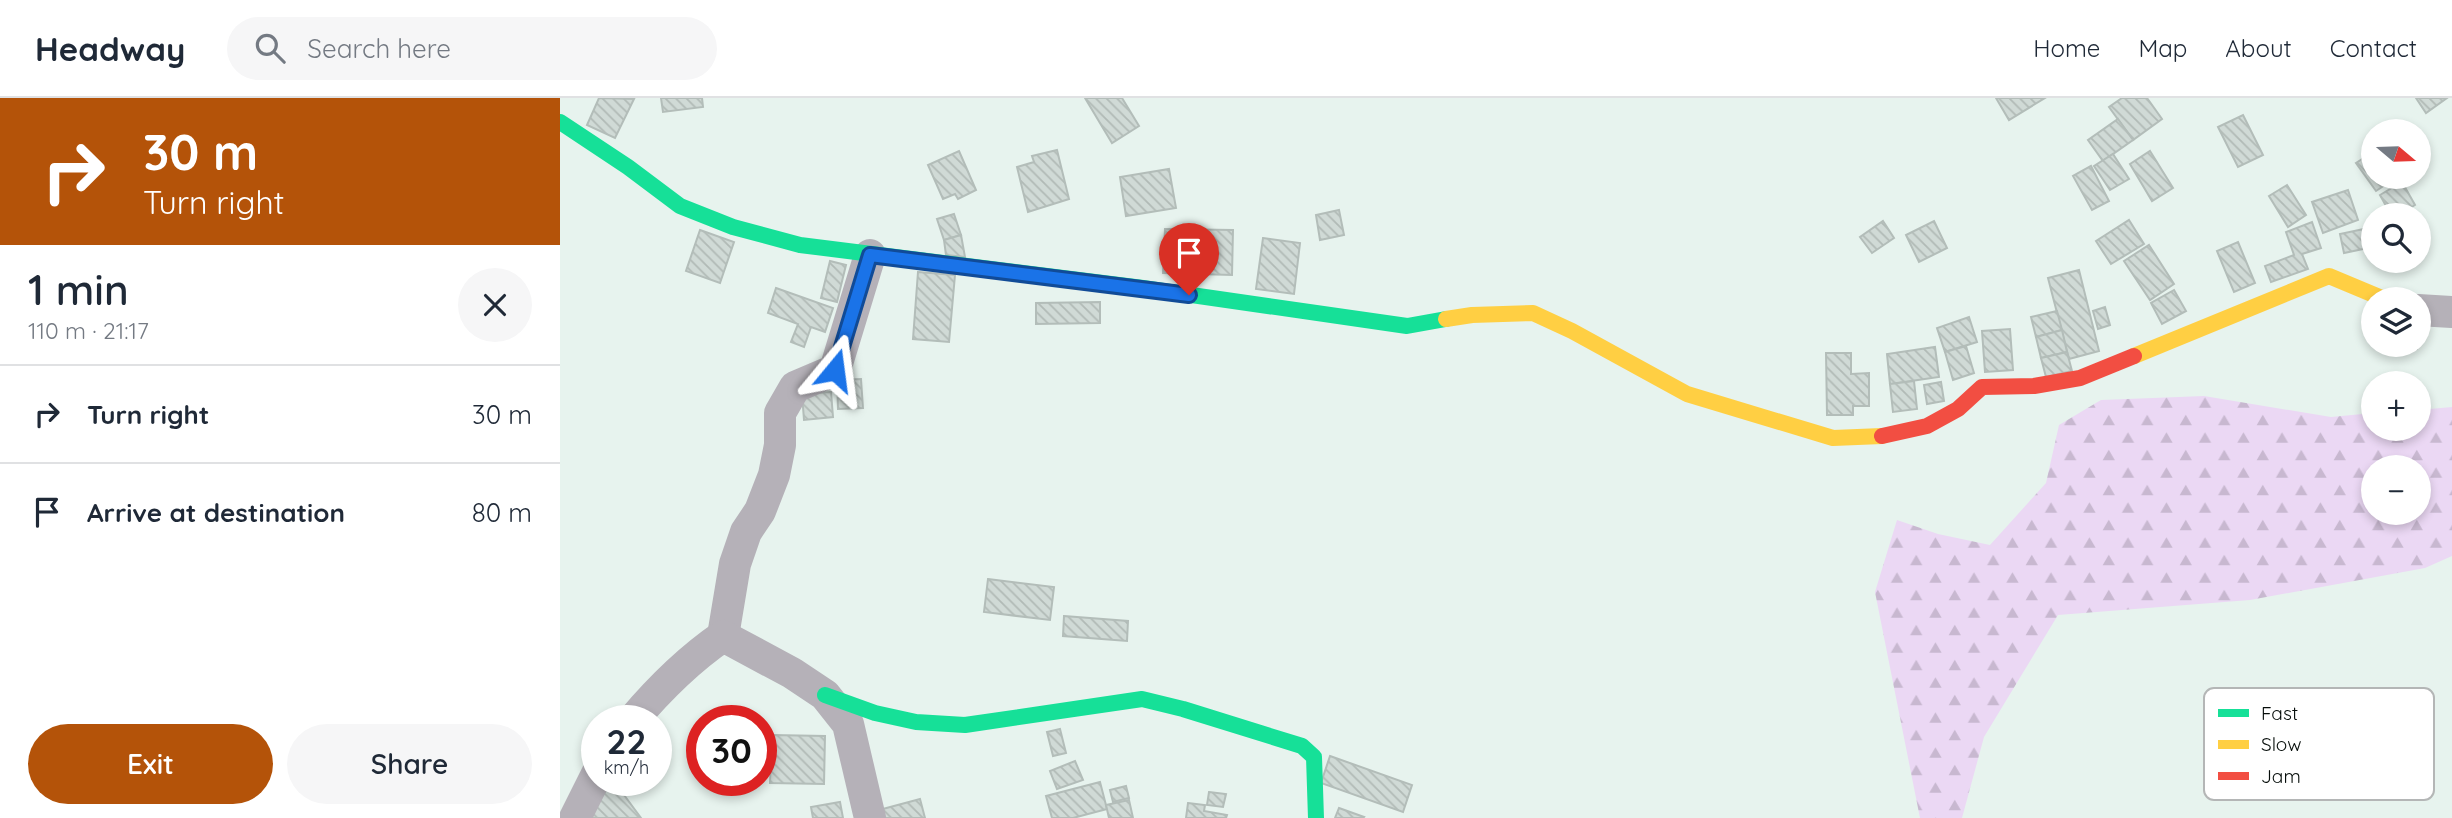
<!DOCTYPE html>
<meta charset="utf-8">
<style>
body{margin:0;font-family:Quicksand,sans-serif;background:#f6f6f7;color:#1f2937;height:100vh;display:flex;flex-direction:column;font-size:26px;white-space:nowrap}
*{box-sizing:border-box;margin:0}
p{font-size:23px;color:#747a83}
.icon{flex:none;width:38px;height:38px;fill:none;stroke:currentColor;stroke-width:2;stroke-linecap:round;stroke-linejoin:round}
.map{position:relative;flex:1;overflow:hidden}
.details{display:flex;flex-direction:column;background:#fff;width:560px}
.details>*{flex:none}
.top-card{background:#b45309;color:#fff;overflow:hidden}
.needle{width:46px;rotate:109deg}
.tools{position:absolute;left:1801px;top:21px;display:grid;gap:14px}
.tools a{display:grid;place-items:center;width:70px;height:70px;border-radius:50%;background:#fff;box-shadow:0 4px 10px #0003;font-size:35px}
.speed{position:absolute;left:21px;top:607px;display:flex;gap:14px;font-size:35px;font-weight:700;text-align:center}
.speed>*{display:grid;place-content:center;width:91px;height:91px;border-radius:50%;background:#fff;box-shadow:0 4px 10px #0003;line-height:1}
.speed small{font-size:18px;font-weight:400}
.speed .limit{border:10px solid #d22;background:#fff;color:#111}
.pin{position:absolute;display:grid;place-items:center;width:60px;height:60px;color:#fff;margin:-72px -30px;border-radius:50% 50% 50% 0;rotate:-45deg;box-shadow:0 0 7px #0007}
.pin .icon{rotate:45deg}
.me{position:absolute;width:77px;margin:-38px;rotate:16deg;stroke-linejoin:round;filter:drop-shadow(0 0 5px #0008)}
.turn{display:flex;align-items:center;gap:24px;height:147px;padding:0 28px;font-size:32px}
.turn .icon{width:91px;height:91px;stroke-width:2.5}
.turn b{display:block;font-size:49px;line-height:60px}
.round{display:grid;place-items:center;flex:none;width:74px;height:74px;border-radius:37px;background:#f6f6f7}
.overview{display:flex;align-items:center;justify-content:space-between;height:119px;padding:0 28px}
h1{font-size:42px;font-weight:600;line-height:52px}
.primary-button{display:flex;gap:14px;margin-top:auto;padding:14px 28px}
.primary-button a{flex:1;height:80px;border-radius:42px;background:#b45309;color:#fff;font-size:28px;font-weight:600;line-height:80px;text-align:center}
.primary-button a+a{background:#f6f6f7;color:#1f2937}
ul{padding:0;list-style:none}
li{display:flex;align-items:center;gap:21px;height:98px;padding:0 28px;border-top:2px solid #e0e1e3}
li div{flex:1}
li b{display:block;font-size:26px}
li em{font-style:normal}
header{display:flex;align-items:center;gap:42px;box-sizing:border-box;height:98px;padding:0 35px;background:#fff;border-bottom:2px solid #e0e1e3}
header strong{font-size:33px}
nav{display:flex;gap:38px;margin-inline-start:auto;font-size:24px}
.search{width:490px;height:63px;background:#f6f6f7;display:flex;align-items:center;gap:18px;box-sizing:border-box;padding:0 24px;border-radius:38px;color:#747a83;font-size:26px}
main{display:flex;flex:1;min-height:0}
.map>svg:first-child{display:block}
.forest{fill:url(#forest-firs);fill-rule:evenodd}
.building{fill:url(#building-back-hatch);stroke:#b3bdb9;stroke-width:2}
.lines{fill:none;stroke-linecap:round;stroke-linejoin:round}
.street{stroke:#b5b1b8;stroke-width:32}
.fast{stroke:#16e098;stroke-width:16}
.slow{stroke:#ffcf43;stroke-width:16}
.jam{stroke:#f24e42;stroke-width:16}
.route-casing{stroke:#114b97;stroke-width:18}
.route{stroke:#1a73e8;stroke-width:12}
.key{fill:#fff;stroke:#b4b6b6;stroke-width:2}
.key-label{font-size:19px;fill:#060d0a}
</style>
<header>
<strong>Headway</strong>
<div class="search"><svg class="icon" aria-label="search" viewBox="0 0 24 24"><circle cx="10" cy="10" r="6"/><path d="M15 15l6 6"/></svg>Search here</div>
<nav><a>Home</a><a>Map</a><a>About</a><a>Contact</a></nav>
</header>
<main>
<section class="details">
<div class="top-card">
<div class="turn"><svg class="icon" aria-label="right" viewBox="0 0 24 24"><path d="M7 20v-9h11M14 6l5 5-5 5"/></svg><div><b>30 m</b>Turn right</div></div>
</div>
<div class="overview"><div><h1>1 min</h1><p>110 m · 21:17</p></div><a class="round"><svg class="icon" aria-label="close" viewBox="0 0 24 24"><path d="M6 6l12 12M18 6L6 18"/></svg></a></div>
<ul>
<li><svg class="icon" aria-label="right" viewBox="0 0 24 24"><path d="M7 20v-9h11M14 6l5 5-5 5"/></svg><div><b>Turn right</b></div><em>30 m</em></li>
<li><svg class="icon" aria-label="arrive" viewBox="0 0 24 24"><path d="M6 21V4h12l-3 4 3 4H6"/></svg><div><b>Arrive at destination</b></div><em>80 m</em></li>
</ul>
<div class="primary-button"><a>Exit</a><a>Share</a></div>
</section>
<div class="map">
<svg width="1892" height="720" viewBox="0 0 1892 720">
<defs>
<pattern id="forest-firs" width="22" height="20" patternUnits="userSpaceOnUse" patternTransform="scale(1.75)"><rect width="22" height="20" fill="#ebd8f4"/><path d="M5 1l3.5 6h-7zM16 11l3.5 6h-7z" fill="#c8b8d0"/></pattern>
<pattern id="building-back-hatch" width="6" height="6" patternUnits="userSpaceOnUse" patternTransform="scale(1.75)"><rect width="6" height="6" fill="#d0dad6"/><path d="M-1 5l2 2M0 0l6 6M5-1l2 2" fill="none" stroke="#b1bab6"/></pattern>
</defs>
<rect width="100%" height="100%" fill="#e7f3ee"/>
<path class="forest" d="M1644 298 1771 319 1813 315V331H1858L1859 312 1892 309V458L1865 470 1690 502 1498 517 1424 639 1402 720H1360L1315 494 1337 422 1378 436 1430 447 1486 385 1499 327 1541 302ZM1813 369H1858V415H1813Z"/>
<g class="building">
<polygon points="39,0 74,1 55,40 27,27"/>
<polygon points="101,0 142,0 143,9 103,14"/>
<polygon points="525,0 562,0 579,28 552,45"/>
<polygon points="1436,0 1485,0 1449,22"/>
<polygon points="1562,0 1587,0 1602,21 1573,42 1549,9"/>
<polygon points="1856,0 1887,0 1866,15"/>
<polygon points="1683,17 1703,57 1678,69 1658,29"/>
<polygon points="1558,21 1573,42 1543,63 1528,42"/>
<polygon points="497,52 509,101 468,114 457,69 474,64 472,58"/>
<polygon points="399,53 416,92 398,101 395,96 383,101 368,67"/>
<polygon points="1590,53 1613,90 1592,103 1570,66"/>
<polygon points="1813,54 1813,79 1837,79 1816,93 1796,65"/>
<polygon points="1553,56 1569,81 1550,92 1534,68"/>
<polygon points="1531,68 1549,103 1532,112 1513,78"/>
<polygon points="609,71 616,110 566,118 560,79"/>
<polygon points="1842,84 1855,107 1838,117 1831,117 1820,97"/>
<polygon points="1727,87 1746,117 1728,129 1709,98"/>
<polygon points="1788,92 1798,122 1763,135 1752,104"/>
<polygon points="779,112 784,137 760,142 756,117"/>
<polygon points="394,116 401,137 384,142 377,121"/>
<polygon points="1569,122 1584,146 1551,166 1536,143"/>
<polygon points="1323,123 1334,140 1312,155 1300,139"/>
<polygon points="1374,123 1387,150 1359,164 1346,137"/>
<polygon points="1752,124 1761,150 1742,156 1748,171 1711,184 1705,168 1734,157 1726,134"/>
<polygon points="1813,129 1813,149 1784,155 1780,136"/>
<polygon points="605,131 673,132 672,177 603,175"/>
<polygon points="140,132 174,144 160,185 126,173"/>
<polygon points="401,137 405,159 386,157 384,142"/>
<polygon points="703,140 740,145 734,196 696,191"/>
<polygon points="1678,144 1695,185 1674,194 1657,153"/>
<polygon points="1589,147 1614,186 1590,202 1564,163"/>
<polygon points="270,163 286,167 277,204 261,200"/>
<polygon points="1519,172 1539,253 1509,261 1488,180"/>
<polygon points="358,174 395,177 389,244 353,241"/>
<polygon points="216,190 273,210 265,234 251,229 244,249 231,244 238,226 208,215"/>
<polygon points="1614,192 1626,213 1602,226 1591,205"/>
<polygon points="540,204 540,225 476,226 476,205"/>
<polygon points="1545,209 1550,227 1538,231 1533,213"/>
<polygon points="1497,213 1502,232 1476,239 1471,219"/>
<polygon points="1409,219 1417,244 1385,254 1377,230"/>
<polygon points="1450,231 1453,272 1425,274 1422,233"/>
<polygon points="1502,232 1507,254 1481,260 1476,239"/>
<polygon points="1843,247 1857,247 1857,251 1844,253"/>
<polygon points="1406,248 1414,275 1393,282 1385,254"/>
<polygon points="1375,249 1379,279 1330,286 1327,256"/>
<polygon points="1507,254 1512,273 1486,279 1481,260"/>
<polygon points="1266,255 1291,255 1291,276 1309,275 1309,308 1293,308 1293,317 1267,317"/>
<polygon points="301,281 303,310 278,311 277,282"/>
<polygon points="1354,283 1357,311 1333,314 1330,286"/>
<polygon points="1381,284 1384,303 1367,306 1364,287"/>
<polygon points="271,294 273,319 244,322 242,296"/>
<polygon points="428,481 494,489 490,522 424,514"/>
<polygon points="504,518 568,523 567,543 503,538"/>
<polygon points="500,631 506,655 493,658 487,634"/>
<polygon points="212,637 265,638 264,686 210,685"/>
<polygon points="770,658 852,687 843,714 761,685"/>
<polygon points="515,663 523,682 497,691 490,673"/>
<polygon points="53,682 81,720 31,720 29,718"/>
<polygon points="540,684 547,711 513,720 492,720 486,698"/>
<polygon points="566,688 569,700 553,704 550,692"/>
<polygon points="649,694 666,696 663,709 647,707"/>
<polygon points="360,701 365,720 321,720 319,712"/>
<polygon points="569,702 573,720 549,720 546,707"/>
<polygon points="280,704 283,720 253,720 251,709"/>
<polygon points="628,705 645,707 644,713 667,717 666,720 626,720"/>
<polygon points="779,710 804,719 803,720 775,720"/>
</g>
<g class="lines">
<g class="street">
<polyline points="1858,212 1892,214"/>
<polyline points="163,538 175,466 186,434 200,413 214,377 220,347 220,315 235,289 275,272 310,157"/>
<path d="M72 623C99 591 128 562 163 538L232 575 265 597 288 626 310 720"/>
<polyline points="15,720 37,676"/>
</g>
<g class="fast">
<polyline points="0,24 68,69 120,108 173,129 240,147 583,190 847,228 886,221"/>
<polyline points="265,597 315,615 356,624 405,627 582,601 623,611 742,648 754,659 756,720"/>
</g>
<g class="slow">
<polyline points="886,221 912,217 973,215 1012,233 1127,296 1273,340 1322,338"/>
<polyline points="1574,258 1769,178 1824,201"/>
</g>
<polyline class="jam" points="1322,338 1367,328 1398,311 1422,289 1474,288 1520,280 1574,258"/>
</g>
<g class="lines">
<defs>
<polyline id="route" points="275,272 310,157 629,197"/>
</defs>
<use href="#route" class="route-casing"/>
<use href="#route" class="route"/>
</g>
<rect x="1644" y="590" width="230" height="112" rx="10" class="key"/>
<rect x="1658" y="611" width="31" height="8" fill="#16e098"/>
<rect x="1658" y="642" width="31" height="9" fill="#ffcf43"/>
<rect x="1658" y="674" width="31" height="8" fill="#f24e42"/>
<g class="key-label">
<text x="1701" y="622">Fast</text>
<text x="1701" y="653">Slow</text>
<text x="1701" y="685">Jam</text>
</g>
</svg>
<div class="tools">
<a><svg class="needle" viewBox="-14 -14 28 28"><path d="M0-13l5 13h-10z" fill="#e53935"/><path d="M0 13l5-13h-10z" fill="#747a83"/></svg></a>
<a><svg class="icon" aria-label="search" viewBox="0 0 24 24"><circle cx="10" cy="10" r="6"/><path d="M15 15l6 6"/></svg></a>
<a><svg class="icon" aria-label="layers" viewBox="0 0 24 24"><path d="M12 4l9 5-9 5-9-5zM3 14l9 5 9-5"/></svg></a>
<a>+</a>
<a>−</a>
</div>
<div class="speed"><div>22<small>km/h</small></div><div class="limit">30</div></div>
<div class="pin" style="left:629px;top:197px;background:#d93025"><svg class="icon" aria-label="arrive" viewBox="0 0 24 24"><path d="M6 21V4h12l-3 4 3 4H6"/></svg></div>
<svg class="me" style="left:275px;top:272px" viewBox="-20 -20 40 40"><path d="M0-17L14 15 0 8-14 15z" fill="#1a73e8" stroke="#fff" stroke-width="4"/></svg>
</div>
</main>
